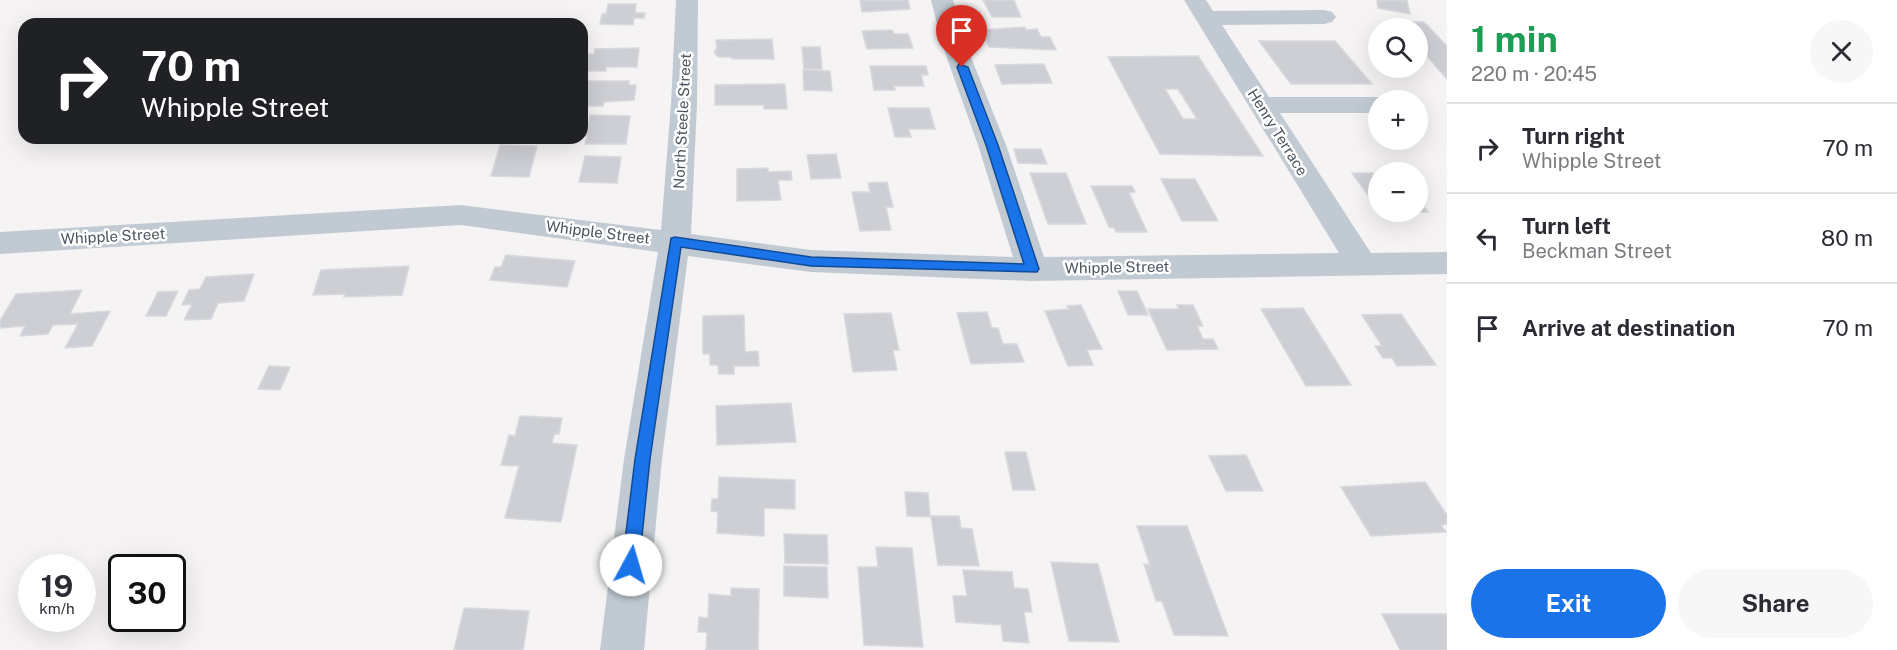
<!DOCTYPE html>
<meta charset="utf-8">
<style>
body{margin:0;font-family:"Public Sans",sans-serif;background:#f7f7f7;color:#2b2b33;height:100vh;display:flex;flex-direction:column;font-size:22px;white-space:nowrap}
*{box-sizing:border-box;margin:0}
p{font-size:20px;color:#7c7c81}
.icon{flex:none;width:33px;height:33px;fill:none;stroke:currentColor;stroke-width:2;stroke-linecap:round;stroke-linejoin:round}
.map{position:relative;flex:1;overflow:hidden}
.side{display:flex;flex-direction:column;background:#fff;width:450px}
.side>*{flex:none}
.top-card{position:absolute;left:18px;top:18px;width:570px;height:126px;border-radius:18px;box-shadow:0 6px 24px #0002;background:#202124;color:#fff;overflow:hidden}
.tools{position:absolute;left:1368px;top:18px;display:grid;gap:12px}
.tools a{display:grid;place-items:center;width:60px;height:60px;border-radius:50%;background:#fff;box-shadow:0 6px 24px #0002;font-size:30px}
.speed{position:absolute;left:18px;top:554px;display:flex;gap:12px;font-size:30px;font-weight:700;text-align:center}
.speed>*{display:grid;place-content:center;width:78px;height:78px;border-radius:50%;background:#fff;box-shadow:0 6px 24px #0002;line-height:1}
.speed small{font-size:15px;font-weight:400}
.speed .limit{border:3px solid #111;border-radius:9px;background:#fff;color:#111}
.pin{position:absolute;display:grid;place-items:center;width:51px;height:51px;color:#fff;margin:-62px -26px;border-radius:50% 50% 50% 0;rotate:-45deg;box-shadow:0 0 6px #0007}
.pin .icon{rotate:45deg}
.me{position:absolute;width:66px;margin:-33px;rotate:6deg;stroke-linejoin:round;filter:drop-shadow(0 0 4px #0008)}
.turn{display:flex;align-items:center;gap:21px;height:126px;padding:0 24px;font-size:27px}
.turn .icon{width:78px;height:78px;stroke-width:2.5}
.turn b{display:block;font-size:42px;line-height:51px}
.round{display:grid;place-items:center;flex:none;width:63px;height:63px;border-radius:32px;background:#f7f7f7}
.head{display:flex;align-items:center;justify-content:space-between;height:102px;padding:0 24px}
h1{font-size:36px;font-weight:700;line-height:45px;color:#1e9e55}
.button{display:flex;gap:12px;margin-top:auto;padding:12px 24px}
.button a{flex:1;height:69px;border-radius:36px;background:#1a73e8;color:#fff;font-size:24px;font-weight:700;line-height:69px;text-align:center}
.button a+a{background:#f7f7f7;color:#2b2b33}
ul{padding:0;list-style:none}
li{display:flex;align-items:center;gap:18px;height:90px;padding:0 24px;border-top:2px solid #e1e1e2}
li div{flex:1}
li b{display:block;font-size:22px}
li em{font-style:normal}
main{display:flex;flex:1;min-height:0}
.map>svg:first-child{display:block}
.building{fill:#cdcfd5;stroke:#d7d9de;stroke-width:1.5;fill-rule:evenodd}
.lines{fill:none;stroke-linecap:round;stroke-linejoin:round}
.minor{fill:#c1cad2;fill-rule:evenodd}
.route{fill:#1a73e8;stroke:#114b97;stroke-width:1.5}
.labels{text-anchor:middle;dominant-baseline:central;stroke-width:5;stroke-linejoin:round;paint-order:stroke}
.street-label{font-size:15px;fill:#4a5661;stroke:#fff}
</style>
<main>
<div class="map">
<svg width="1447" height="650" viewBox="0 0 1447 650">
<rect width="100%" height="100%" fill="#f5f3f3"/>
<g class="building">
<polygon points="860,0 908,0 910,9 862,12"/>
<polygon points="983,0 1014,0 1021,17 992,17"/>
<polygon points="1377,0 1407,0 1410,14 1378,8"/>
<polygon points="608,4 636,4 635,13 645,13 644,18 634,18 633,25 600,24 602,14 606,14"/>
<polygon points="1395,22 1424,22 1447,46 1447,79 1418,46 1418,28 1401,28"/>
<polygon points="1025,27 1026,30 1037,29 1041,37 1050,37 1056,50 989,47 982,30"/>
<polygon points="892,30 894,34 908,34 913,48 867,49 862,31"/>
<polygon points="772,39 774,59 732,59 731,57 718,57 714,52 717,48 716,40"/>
<polygon points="1259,41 1335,41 1372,84 1291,84"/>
<polygon points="802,47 820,47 822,69 804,69"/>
<polygon points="639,48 637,67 606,67 606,71 586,71 588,54 594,54 595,49"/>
<path d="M1198 56 1263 156 1160 154 1108 57ZM1165 89H1178L1197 119H1183Z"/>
<polygon points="1044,64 1052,83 1002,84 995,65"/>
<polygon points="870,66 926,66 928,75 921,75 924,86 894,86 895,90 874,90"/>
<polygon points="803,70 830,71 832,91 804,90"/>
<polygon points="582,81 629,81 629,85 636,85 634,100 604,102 603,106 582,106 584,95 582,95"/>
<polygon points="785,84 787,109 764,109 764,105 715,105 715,85"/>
<polygon points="888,108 929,108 935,129 909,129 911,137 895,137"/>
<polygon points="590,115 630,116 626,144 585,144 587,136 582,136 582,128 588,128"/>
<polygon points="500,145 537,146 529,177 491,176"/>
<polygon points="1014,149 1041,149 1047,164 1018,163"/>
<polygon points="836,154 841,178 811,179 807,155"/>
<polygon points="585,156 621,157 617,183 579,182"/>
<polygon points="768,168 768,172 791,171 792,180 778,180 781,200 737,201 737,169"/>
<polygon points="1030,173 1066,173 1086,224 1048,224"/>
<polygon points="1352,173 1373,173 1378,180 1378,209"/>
<polygon points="1161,179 1195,179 1218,221 1182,221"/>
<polygon points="887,182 893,207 886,207 891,230 860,231 852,192 870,192 868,183"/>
<polygon points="1091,186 1132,186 1135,192 1129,193 1147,232 1116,232 1114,228 1109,227"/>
<polygon points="1418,200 1428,212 1381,212 1418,212"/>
<polygon points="506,255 575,261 567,287 490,280 495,267 501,267"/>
<polygon points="409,266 402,295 344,297 345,294 313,295 321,270"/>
<polygon points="254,274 244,301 218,303 211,319 184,320 192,304 182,305 189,290 200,289 206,277"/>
<polygon points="82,290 70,314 110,311 92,346 65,348 78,324 53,325 48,334 20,336 25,326 0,328 0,321 16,294"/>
<polygon points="178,291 166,316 146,316 158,292"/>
<polygon points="1118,291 1137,291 1148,315 1128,315"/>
<polygon points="1081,305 1102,349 1087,350 1093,365 1068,366 1045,311 1069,309 1067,306"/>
<polygon points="1177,305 1193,305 1203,326 1197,326 1203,339 1213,339 1218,349 1167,350 1148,309 1179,309"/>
<polygon points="1303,308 1351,385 1306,386 1261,309"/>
<polygon points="987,312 992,328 998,328 1003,344 1017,344 1024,362 971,364 957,313"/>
<polygon points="891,313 899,350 893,350 897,370 853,372 844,314"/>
<polygon points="1401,314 1436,365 1397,366 1392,358 1383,358 1375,346 1382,346 1362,315"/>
<polygon points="744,315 745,352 758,351 759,366 734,366 734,374 719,374 718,365 710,365 710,354 703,354 703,316"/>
<polygon points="269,366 290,367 280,390 258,389"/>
<polygon points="791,403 796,442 717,445 716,406"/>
<polygon points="520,416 562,418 559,434 554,434 552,443 577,445 561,522 505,518 519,466 501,465 509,435 515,436"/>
<polygon points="1005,452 1026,452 1035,490 1013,490"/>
<polygon points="1246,455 1263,491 1226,491 1209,456"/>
<polygon points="719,477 795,480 795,509 764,508 764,536 717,533 718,512 711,511 712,499 718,499"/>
<polygon points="1425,482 1447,515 1447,524 1441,525 1446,532 1371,536 1341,487"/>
<polygon points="905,492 928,493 930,517 907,516"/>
<polygon points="931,516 959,516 961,528 972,529 979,566 938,565"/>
<polygon points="1137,526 1187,526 1228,636 1174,635 1162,601 1156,601 1144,564 1150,565"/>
<polygon points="784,534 827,535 828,564 785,563"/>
<polygon points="876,547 912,548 923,647 864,645 858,567 878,567"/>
<polygon points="1051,562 1098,564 1119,642 1069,641"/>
<polygon points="784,566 827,567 828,598 784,596"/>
<polygon points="963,570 1012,572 1014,588 1028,589 1032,612 1024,612 1029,643 1003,641 1001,625 956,622 953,596 967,596"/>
<polygon points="731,588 759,589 758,650 706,650 707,632 698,632 699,617 708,618 709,594 731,596"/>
<polygon points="464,608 529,611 523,650 454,650"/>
<polygon points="1382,614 1447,614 1447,650 1400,650"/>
</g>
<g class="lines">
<polygon class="minor" points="676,0 698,0 697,104 691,234 811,250 1013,257 978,145 943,47 931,0 953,0 967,47 1006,145 1044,257 1339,253 1184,0 1206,0 1213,11 1324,10 1332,12 1336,17 1332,22 1324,24 1222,25 1269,97 1378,97 1387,99 1378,100 1378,113 1280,113 1371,253 1447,252 1447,274 1032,281 811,272 688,256 662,459 644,650 600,650 624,459 658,252 461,225 0,254 0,232 461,205 661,230 671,104"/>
</g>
<polygon class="route" points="959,64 968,67 998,145 1039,269 1037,272 811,266 681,247 650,459 639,565 637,571 631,573 625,571 622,565 635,459 671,238 675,237 811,257 1024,264 986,145 957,67"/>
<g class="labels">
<g class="street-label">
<text transform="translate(682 121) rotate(-87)">North Steele Street</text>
<text transform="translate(1278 132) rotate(58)">Henry Terrace</text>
<text transform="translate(598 232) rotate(7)">Whipple Street</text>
<text transform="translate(113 236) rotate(-3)">Whipple Street</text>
<text transform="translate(1117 267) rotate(-1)">Whipple Street</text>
</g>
</g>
</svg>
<div class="tools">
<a><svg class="icon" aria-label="search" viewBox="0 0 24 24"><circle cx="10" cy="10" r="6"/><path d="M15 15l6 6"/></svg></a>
<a>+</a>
<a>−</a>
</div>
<div class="speed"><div>19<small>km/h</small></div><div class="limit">30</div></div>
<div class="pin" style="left:962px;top:67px;background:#d93025"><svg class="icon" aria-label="arrive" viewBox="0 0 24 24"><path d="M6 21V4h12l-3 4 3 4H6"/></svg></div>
<svg class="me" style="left:631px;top:565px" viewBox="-20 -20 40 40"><circle r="19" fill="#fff"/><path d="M0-13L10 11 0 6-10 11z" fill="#1a73e8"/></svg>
<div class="top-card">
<div class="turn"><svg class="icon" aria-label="right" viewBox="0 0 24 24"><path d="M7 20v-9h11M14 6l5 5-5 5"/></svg><div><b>70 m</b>Whipple Street</div></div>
</div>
</div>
<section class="side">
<div class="head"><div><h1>1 min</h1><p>220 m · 20:45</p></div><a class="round"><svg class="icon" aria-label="close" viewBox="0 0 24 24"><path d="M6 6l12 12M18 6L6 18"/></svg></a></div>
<ul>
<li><svg class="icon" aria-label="right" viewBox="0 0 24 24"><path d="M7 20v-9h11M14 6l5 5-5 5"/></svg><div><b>Turn right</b><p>Whipple Street</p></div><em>70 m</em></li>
<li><svg class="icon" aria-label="left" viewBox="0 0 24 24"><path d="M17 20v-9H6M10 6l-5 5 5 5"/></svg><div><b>Turn left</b><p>Beckman Street</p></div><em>80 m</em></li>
<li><svg class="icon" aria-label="arrive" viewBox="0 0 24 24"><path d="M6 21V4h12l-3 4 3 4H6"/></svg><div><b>Arrive at destination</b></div><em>70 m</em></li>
</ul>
<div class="button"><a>Exit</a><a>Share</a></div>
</section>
</main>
